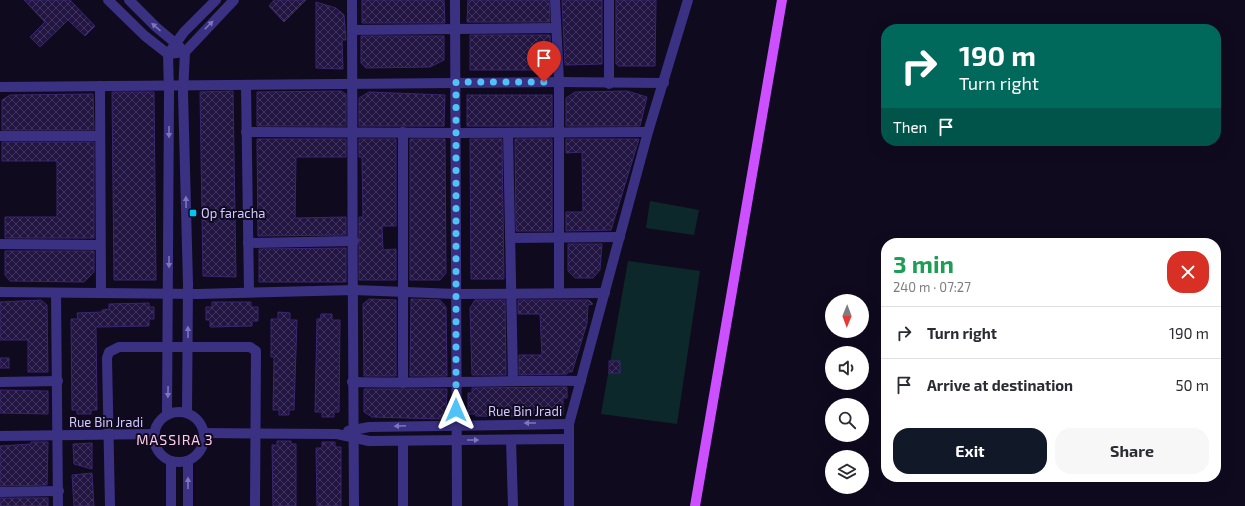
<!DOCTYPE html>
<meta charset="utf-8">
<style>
body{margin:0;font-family:"Exo 2",sans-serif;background:#f7f7f7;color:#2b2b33;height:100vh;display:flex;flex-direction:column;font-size:15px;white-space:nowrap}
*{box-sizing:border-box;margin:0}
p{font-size:13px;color:#7c7c81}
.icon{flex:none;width:22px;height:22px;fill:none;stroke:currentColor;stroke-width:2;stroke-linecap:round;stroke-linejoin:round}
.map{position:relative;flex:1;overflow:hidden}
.panel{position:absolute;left:881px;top:238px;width:340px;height:244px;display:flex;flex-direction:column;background:#fff;border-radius:16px;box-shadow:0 4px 16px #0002}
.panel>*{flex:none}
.top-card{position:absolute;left:881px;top:24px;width:340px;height:122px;border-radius:16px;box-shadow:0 4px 16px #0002;background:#00695c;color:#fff;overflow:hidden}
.needle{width:26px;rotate:181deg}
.controls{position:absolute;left:825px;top:294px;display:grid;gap:8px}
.controls a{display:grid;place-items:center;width:44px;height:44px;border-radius:50%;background:#fff;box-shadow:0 4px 16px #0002;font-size:20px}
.pin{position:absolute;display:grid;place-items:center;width:34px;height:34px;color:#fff;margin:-41px -17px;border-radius:50% 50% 50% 0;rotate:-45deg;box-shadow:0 0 4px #0007}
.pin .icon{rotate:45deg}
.me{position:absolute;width:44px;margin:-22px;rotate:0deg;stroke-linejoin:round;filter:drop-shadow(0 0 3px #0008)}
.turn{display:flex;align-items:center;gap:14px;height:84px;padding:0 12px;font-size:18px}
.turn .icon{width:52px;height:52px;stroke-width:2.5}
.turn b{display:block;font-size:28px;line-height:34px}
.then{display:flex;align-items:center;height:38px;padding:0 12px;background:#0003;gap:8px;font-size:15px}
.round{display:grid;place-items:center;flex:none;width:42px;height:42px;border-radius:16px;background:#f7f7f7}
.headline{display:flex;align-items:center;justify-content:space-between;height:68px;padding:0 12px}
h1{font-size:24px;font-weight:700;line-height:30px;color:#1e9e55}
.action{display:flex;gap:8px;margin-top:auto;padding:8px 12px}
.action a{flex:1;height:46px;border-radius:16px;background:#111827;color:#fff;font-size:16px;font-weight:700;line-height:46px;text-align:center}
.action a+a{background:#f7f7f7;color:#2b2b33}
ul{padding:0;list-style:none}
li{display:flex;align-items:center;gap:12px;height:52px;padding:0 12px;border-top:1px solid #e1e1e2}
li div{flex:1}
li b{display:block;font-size:15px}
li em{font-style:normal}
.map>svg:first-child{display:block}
.garden{fill:#0d282a}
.building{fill:url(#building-cross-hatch);stroke:#3a2570}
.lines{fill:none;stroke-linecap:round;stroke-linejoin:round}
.minor{stroke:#3b3183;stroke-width:10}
.primary{stroke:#cc50ff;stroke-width:10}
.oneway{fill:#7f75bb}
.route{stroke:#4fc3f7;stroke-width:7;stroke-dasharray:0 12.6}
.poi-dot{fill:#00c7f4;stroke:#100a1f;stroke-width:1.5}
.labels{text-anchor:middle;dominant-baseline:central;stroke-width:4;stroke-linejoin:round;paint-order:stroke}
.poi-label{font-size:13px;fill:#d3c9ff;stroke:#100a1f;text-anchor:start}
.street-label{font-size:13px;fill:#d3c9ff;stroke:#100a1f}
.neighbourhood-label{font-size:14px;letter-spacing:1px;fill:#ffcbe8;stroke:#100a1f}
</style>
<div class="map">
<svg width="1245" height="506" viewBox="0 0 1245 506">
<defs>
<pattern id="building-cross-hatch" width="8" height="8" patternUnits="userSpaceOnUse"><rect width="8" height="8" fill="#221542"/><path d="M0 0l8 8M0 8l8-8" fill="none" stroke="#41365e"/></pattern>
</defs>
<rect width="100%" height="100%" fill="#100a1f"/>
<g class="garden">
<polygon points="650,201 699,210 694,235 646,228"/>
<polygon points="628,261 700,271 677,424 601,414"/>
</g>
<g class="building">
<polygon points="24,0 70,0 95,26 85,36 68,20 40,47 30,37 45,22"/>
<polygon points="274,0 306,0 284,22 269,6"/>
<polygon points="362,0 444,0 445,23 362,23"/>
<polygon points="468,0 549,0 550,22 467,22"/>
<polygon points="562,0 602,0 602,64 565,65"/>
<polygon points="616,0 656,0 655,66 618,66 618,64 616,64"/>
<polygon points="316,2 336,8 344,15 346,40 342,40 343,69 316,68"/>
<polygon points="470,35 550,35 552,70 470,70"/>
<polygon points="361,36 444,36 444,60 430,67 366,68 361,63"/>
<polygon points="233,91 236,277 203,276 200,92"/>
<polygon points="341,91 346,94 346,126 257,126 257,92"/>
<polygon points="627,91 647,97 640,126 566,126 566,98 575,92"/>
<polygon points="112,92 154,92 156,280 114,280"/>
<polygon points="369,92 445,95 444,126 359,126 359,98"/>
<polygon points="93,94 94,130 2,130 2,100 10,95"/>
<rect x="467" y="95" width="85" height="31"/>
<polygon points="257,139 346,139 346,157 296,157 295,218 346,217 346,235 258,236"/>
<polygon points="359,139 396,139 396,226 382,226 383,250 396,249 396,280 359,280 359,217 363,217 362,157 359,157"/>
<polygon points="410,139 445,139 446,273 440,280 410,280"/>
<polygon points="470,139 502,139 504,279 471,279"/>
<polygon points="515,139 552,139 552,231 516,231"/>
<polygon points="566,139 639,139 611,230 566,231 566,212 583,212 582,152 566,153"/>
<polygon points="2,142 94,142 94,238 5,238 5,217 57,217 57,161 2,161"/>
<polygon points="568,244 602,244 600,270 593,278 575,278 568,271"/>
<polygon points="346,248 346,282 259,282 259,249"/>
<polygon points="5,251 94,251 94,272 84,282 10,281 5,275"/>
<polygon points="369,299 396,300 396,376 364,376 363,304"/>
<polygon points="411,299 440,300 446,307 447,376 410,376"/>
<polygon points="41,300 47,305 48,372 28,372 28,340 0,340 0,302"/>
<polygon points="475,300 505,300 506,375 472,375 470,308"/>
<polygon points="518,300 589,300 593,304 588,305 587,323 572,372 567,372 567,374 519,375 519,355 542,355 540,314 518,314"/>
<polygon points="212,302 251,302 251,307 258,307 258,321 252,321 252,326 210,327 210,320 206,320 206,307 212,307"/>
<polygon points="149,303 149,307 154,307 154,319 149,319 149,326 96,327 97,410 91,410 91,414 77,414 77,410 72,410 71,319 78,319 77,313 102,312 102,310 109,309 109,304"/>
<polygon points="278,312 290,313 290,320 297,320 294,410 289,410 289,415 279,415 279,410 273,410 274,357 271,357 271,319 278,319"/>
<polygon points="321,314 332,314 332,320 340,320 339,412 334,412 334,417 322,417 322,412 315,412 317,319 320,319"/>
<rect x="0" y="358" width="9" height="10"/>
<rect x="609" y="361" width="11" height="12"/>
<polygon points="567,387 567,398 563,398 563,415 529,415 529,417 476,416 476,414 468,414 468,393 472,393 472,388"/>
<polygon points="364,389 447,389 446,412 443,411 442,419 372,417 364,412"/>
<polygon points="0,390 48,391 48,414 0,413"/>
<polygon points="277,441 291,441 291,444 296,444 296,506 273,506 272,445 277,445"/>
<polygon points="31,442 48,442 47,485 0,486 0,446 31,444"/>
<polygon points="322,442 335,442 335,447 341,447 341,506 317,506 316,448 322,448"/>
<polygon points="92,443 92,469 74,464 73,444"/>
<polygon points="92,473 94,506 74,506 72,475"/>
<rect x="0" y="498" width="48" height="8"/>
</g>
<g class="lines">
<g class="minor">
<polyline points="108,0 145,36 168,54 185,52"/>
<polyline points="129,0 156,27 180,47"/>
<path d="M352 0C353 169 352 337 354 506"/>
<polyline points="455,0 457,506"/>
<polyline points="555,0 559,82 559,292"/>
<polyline points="352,30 556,28"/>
<polyline points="609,84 609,0"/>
<polyline points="246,85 249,292"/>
<polyline points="100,86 101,293"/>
<polyline points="0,87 559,82 664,83"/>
<polyline points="246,132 456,133 648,132"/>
<polyline points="403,132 403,383"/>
<polyline points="508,133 513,380"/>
<polyline points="0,136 100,136"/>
<polyline points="510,238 620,237"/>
<polyline points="248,243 354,241"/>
<polyline points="0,244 100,245"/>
<polyline points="0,292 198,294 354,290 456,294 605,293"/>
<polyline points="56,293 58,506"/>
<polyline points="0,382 58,381"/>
<path d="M352 382C428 384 504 380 581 381"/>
<circle cx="179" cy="437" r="25"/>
<polyline points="187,413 188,284 183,93 185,52 234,0"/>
<polyline points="167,415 169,93 168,54 184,32 216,0"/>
<polyline points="348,431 369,427 569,424"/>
<polyline points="204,433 337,434 369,441 568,439"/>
<polyline points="0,436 155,434"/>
<polyline points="511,440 513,506"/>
<polyline points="403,441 403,506"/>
<polyline points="188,461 188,506"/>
<polyline points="0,492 59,491"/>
<polyline points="110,506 107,358 109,352 119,347 250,347 256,351 255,506"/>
<polyline points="171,506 171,461"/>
<polyline points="569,506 569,424 648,132 688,0"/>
</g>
<polyline class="primary" points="695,506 782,0"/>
</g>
<defs><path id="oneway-solid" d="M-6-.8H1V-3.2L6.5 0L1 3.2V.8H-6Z"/></defs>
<g class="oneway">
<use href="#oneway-solid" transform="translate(209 25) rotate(-45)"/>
<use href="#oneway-solid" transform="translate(156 27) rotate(-139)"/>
<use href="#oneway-solid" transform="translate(169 132) rotate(90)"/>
<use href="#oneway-solid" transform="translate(186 202) rotate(-91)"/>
<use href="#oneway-solid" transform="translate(169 262) rotate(90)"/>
<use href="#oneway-solid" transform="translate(188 332) rotate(-91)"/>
<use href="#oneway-solid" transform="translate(168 392) rotate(91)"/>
<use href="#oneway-solid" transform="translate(530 423) rotate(-180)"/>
<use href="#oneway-solid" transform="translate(400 426) rotate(178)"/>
<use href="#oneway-solid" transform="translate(473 440)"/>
<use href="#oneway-solid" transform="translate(188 483) rotate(-90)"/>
</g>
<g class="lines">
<polyline class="route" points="456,410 456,82 544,82"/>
</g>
<rect class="poi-dot" x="189" y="209" width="8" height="8" rx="2"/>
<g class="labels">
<g class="poi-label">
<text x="201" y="213">Op faracha</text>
</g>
<g class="street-label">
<text x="525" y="411">Rue Bin Jradi</text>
<text x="106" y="422">Rue Bin Jradi</text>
</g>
<g class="neighbourhood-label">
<text x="175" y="439">MASSIRA 3</text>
</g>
</g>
</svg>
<div class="controls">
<a><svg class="needle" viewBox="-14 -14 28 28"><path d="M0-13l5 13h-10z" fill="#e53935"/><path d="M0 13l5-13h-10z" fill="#7c7c81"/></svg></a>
<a><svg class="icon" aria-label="sound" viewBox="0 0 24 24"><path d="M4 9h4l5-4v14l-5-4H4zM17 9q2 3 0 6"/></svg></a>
<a><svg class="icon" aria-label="search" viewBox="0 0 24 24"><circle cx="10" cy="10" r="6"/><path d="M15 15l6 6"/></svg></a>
<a><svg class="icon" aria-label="layers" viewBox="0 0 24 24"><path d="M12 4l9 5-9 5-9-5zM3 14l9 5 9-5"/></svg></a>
</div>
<div class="pin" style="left:544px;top:82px;background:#d93025"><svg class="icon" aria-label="arrive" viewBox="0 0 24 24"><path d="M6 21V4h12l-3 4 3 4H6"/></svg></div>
<svg class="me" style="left:456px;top:410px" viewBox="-20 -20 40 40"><path d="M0-17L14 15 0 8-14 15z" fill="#4fc3f7" stroke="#fff" stroke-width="4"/></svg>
<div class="top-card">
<div class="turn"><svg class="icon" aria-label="right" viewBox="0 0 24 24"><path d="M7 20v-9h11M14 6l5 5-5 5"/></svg><div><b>190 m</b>Turn right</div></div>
<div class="then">Then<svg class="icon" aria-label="arrive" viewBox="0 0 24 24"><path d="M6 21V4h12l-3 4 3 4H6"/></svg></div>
</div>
<section class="panel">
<div class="headline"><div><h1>3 min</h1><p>240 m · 07:27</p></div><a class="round" style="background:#d93025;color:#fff"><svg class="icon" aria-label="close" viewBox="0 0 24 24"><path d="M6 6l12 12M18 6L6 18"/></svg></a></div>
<ul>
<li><svg class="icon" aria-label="right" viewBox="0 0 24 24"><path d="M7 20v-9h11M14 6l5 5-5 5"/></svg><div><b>Turn right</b></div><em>190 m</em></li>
<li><svg class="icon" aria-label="arrive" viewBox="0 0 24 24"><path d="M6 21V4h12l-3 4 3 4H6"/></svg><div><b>Arrive at destination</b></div><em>50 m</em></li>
</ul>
<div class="action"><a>Exit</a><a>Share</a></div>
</section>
</div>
